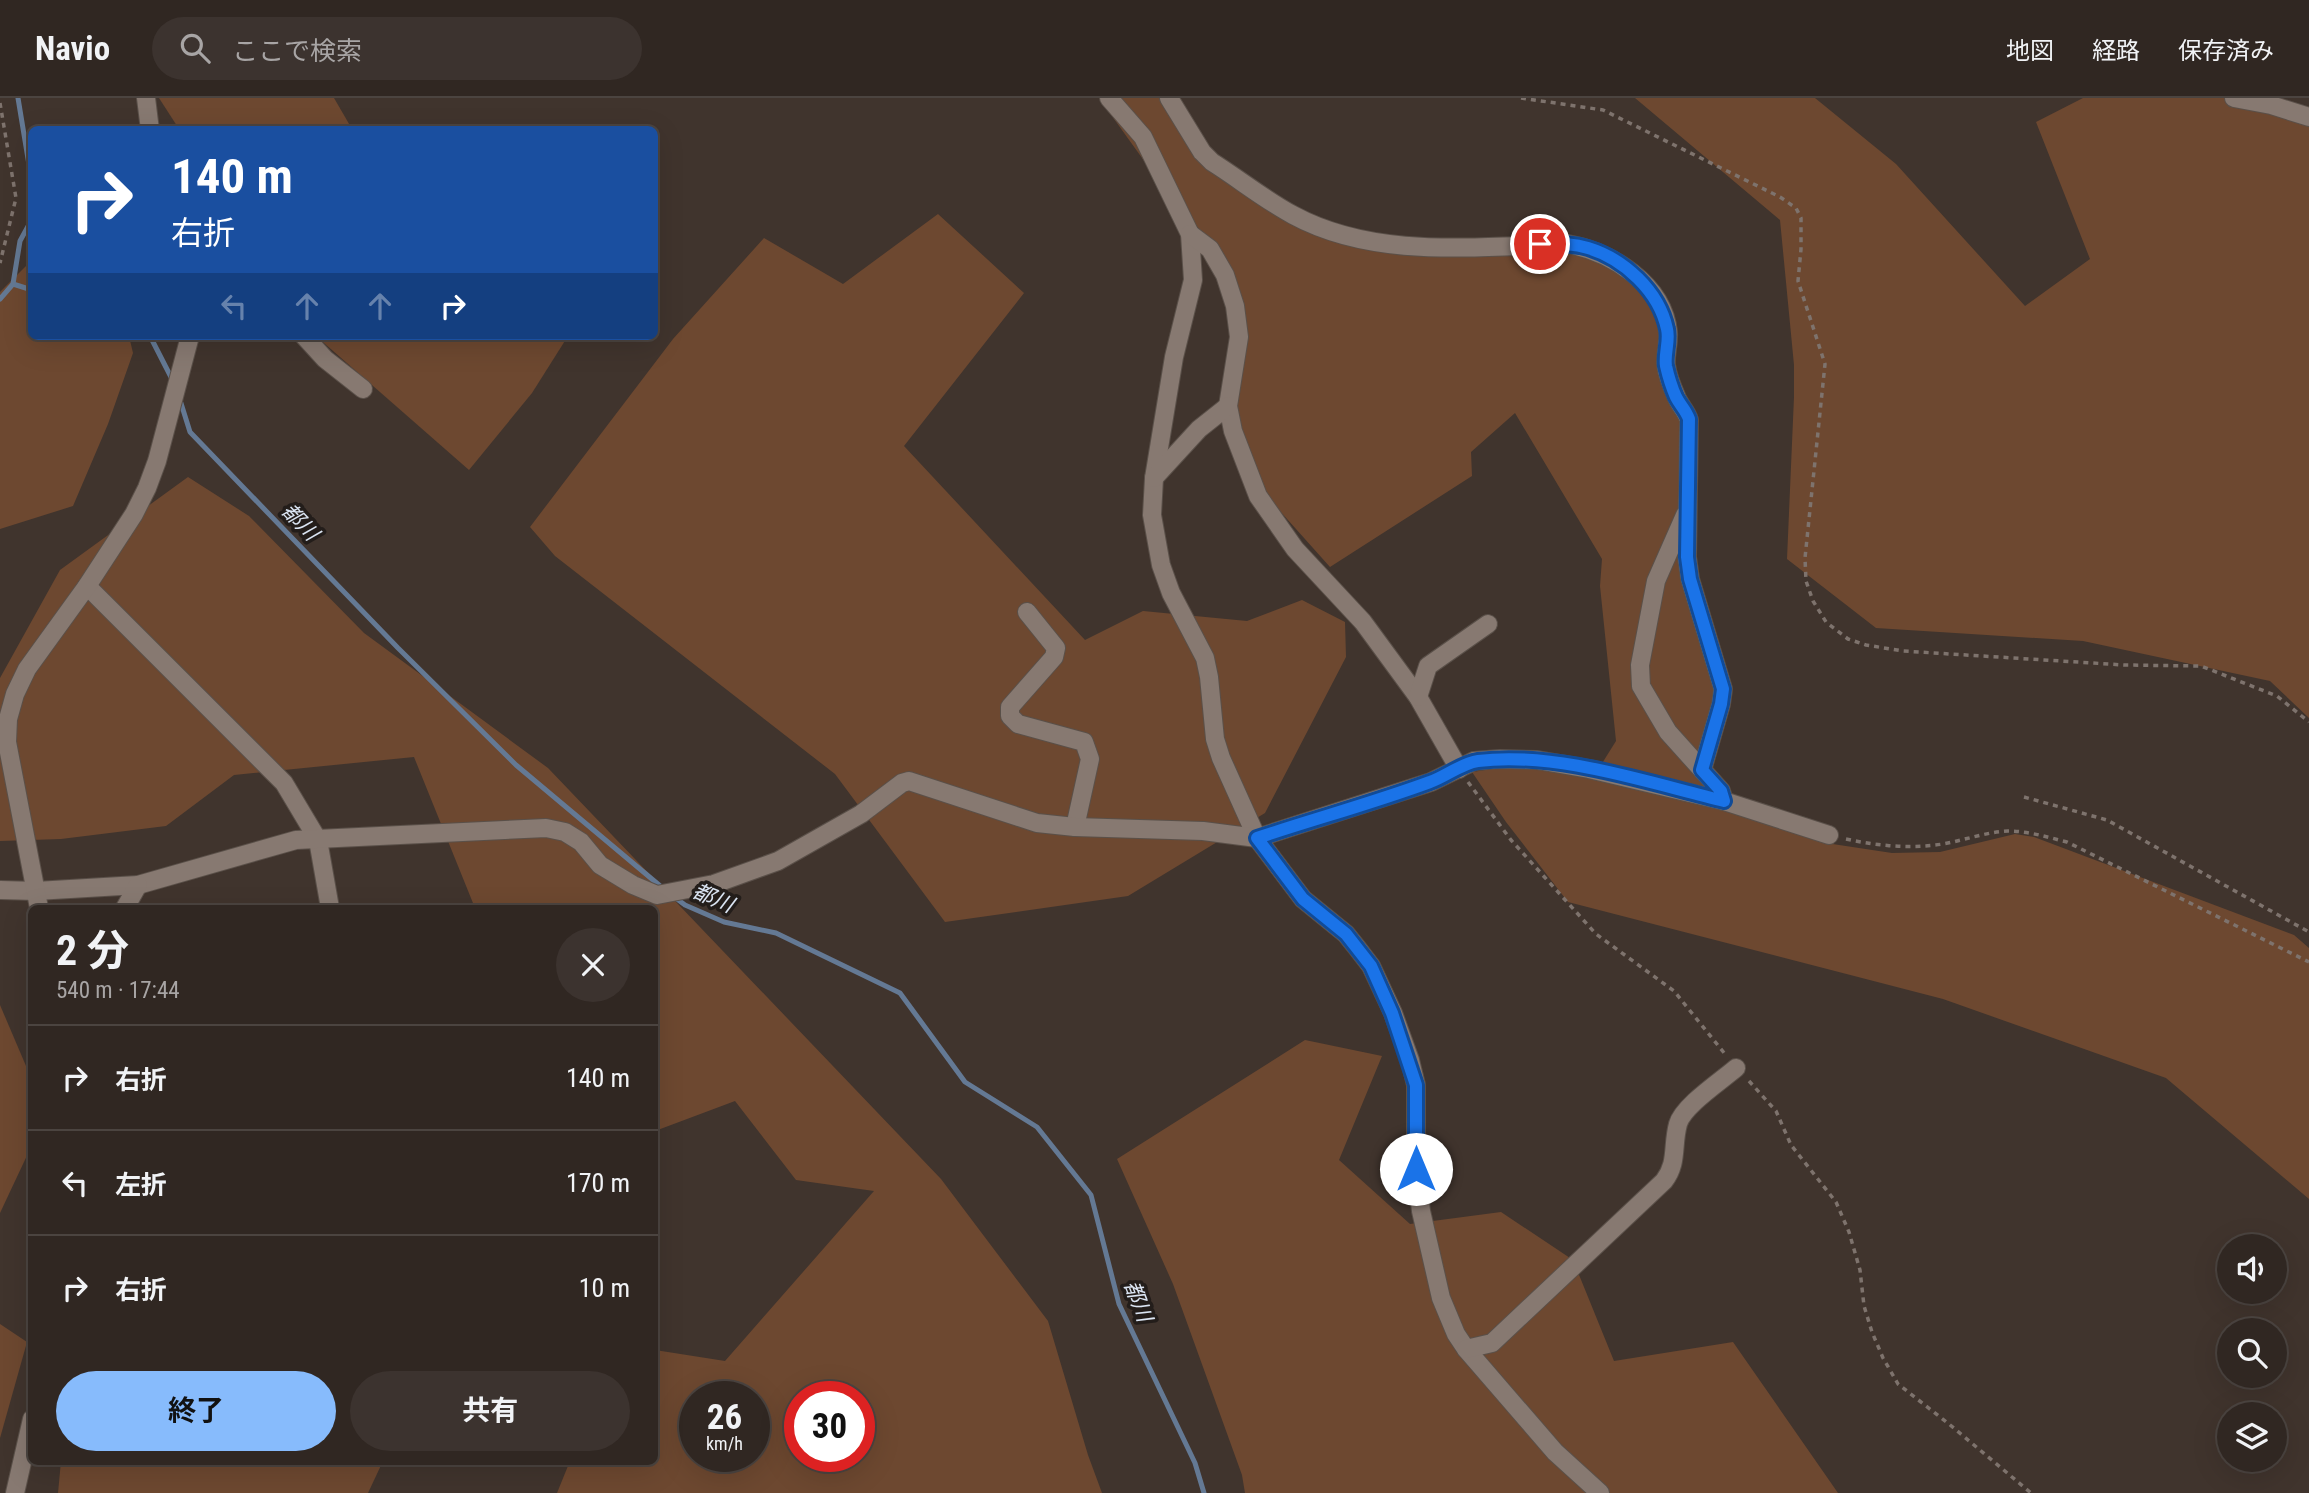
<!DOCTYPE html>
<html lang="ja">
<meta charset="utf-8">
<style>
body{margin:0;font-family:"Roboto Condensed","Noto Sans JP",sans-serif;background:#3c332f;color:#f1f3f6;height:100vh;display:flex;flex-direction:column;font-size:26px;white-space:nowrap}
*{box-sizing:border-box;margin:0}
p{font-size:23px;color:#a8a5a5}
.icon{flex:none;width:38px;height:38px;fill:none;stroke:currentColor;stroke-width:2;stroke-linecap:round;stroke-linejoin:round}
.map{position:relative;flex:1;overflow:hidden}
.drawer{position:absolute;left:28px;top:807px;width:630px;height:560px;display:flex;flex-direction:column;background:#302722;border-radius:10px;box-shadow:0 7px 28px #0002,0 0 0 2px #4b4440}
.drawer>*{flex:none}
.guide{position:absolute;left:28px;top:28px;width:630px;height:214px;border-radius:10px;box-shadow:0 7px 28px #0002,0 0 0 2px #4b4440;background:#1a4fa0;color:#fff;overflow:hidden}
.buttons{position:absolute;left:2217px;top:1136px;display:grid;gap:14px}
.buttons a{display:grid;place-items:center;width:70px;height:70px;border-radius:50%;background:#302722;box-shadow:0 7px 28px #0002,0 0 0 2px #4b4440;font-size:35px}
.speed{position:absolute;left:679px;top:1283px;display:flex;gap:14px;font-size:35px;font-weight:700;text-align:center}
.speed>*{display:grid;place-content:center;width:91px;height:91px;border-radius:50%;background:#302722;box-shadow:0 7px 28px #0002,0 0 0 2px #4b4440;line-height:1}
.speed small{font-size:18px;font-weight:400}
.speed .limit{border:10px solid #d22;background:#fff;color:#111}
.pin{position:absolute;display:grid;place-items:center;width:60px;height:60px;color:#fff;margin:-30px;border:4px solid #fff;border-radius:50%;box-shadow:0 2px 7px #0007}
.me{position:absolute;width:77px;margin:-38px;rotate:0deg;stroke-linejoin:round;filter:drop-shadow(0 0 5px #0008)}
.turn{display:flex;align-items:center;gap:24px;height:147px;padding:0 28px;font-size:32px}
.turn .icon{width:91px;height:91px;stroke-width:2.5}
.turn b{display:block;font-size:49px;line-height:60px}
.lanes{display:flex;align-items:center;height:66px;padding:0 28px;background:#0003;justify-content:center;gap:35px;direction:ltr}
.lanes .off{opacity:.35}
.round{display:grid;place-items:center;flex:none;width:74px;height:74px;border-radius:37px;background:#3c332f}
.head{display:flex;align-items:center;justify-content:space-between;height:119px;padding:0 28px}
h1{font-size:42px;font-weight:700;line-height:52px}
.primary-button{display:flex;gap:14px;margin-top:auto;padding:14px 28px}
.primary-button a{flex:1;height:80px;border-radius:42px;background:#87bbfc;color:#111;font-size:28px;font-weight:700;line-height:80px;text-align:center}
.primary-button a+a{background:#3c332f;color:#f1f3f6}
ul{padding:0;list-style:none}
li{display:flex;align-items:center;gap:21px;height:105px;padding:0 28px;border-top:2px solid #4b4440}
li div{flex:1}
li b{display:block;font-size:26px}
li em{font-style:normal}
header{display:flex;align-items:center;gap:42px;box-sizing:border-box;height:98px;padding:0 35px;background:#302722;border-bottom:2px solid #4b4440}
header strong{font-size:33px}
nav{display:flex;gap:38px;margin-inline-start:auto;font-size:24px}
.search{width:490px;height:63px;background:#3c332f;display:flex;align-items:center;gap:18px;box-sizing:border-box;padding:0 24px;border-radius:38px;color:#a8a5a5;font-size:26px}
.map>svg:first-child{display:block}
.green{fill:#6d4830;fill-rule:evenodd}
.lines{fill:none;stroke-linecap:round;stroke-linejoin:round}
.stream{stroke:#647994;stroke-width:5}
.minor-casing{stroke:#5a5049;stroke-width:20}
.path{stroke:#7e736d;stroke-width:3.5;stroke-dasharray:5 5;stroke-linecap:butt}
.minor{stroke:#877971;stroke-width:18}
.route-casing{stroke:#114b97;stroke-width:18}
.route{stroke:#1a73e8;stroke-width:12}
.labels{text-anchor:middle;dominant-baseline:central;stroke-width:7;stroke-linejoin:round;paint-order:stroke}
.water-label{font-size:21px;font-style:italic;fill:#dbe5f3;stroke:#231d1a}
</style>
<header>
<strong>Navio</strong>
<div class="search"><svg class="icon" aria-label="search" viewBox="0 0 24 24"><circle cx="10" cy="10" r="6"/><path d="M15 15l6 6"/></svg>ここで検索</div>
<nav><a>地図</a><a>経路</a><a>保存済み</a></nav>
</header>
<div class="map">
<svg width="2309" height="1395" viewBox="0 0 2309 1395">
<rect width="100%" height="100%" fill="#40342d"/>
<g class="green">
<polygon points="159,0 334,0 352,31 179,31"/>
<polygon points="1099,0 1162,0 1200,59 1328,136 1573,153 1631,180 1649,202 1662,229 1683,319 1684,403 1717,598 1699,662 1711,692 1601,667 1616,643 1600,488 1602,461 1515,315 1471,354 1472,378 1330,469 1262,393 1238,323 1225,161 1170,99"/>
<polygon points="1635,0 1815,0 1896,66 2025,208 2090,161 2036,24 2083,0 2264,0 2309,20 2309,620 2270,583 2083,543 1876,530 1787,461 1794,299 1794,267 1780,122"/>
<polygon points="938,116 1024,195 904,348 1085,542 1143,513 1247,523 1302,502 1345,524 1346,559 1265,715 1128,798 945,824 835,676 555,458 530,429 673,241 764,140 843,186"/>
<polygon points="30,164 32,164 32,238 129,238 133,255 108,326 73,408 0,431 0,194"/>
<polygon points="316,238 568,238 532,295 469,372"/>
<path d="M188 379 249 418 364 535 548 670 941 1081 1048 1223 1088 1357 1102 1395H557L570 1363H654L655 1252 725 1263 874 1093 796 1082 735 1003 655 1033 654 810H475L414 659 234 677 166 728 61 741 0 743V580L60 472ZM695 1298H754V1358H695ZM800 1298H859V1358H800Z"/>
<polygon points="1519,667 1551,670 1687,699 1826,745 1892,755 1940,754 2015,736 2034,739 2294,837 2309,850 2309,1101 2166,980 1943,901 1568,804 1506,724 1472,674"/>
<polygon points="0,907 32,982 31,1049 0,1115"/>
<polygon points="1305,942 1382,958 1339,1062 1410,1126 1501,1114 1573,1162 1614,1263 1733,1244 1838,1395 1245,1395 1242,1377 1173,1186 1117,1061"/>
<polygon points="0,1226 27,1244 0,1340"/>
<polygon points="61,1363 383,1363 368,1395 58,1395"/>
</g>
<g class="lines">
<g class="stream">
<polyline points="18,0 32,85"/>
<polyline points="13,186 32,192"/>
<polyline points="0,201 13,186 20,143 32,121"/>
<polyline points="150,238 173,283"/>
<polyline points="180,302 190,334 398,550 516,667 665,792"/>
<polyline points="673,798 685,807 724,824 776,835 900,895 965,984 1037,1029 1091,1097 1119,1206 1195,1365 1204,1395"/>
</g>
<defs>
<g id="minor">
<polyline points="146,0 150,32"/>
<polyline points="1109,0 1143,39 1190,136 1193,182 1174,259 1154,380 1152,417 1161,467 1171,495 1205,560 1209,579 1215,641 1221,660 1257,740 1303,801 1346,836 1358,851 1371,868 1393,915 1410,962 1416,987 1416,1071 1421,1113 1441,1200 1456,1236 1466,1251 1555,1354 1600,1395"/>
<path d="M1169 0 1202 54 1212 64C1239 81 1265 102 1293 117 1376 162 1478 148 1568 146 1610 154 1663 185 1668 234 1669 245 1665 256 1666 267 1667 276 1672 289 1676 298 1679 307 1686 312 1689 322L1687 459 1690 481 1723 591 1721 606 1702 672"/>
<polyline points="2234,0 2271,7 2309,19"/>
<polyline points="1190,136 1210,151 1225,177 1235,208 1239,239 1228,308 1233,333 1258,398 1295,451 1363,524 1418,599 1459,671"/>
<polyline points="304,238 325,261 363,291"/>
<polyline points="1154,380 1199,331 1228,308"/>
<polyline points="1685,417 1656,483 1640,567 1641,588 1668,634 1721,693 1724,703"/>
<polyline points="87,488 284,685 318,742 330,810"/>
<polyline points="1027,514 1056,550 1054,559 1010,609 1010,618 1018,626 1084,644 1090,661 1075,729"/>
<polyline points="1418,599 1428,568 1488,526"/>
<polyline points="0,792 36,793 138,787 296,742 546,730 565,734 581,744 600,767 633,787 657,797 714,786 778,763 861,716 902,685 909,683 1037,725 1075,729 1203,733 1257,740 1431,684 1474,663 1500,661 1537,662 1589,671 1724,703 1829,737"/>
<polyline points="39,810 7,644 8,621 15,596 27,571 87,488 134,416 147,390 157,363 190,238"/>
<polyline points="125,810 138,787"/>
<path d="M1466 1251 1492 1245 1664 1083C1678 1065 1672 1048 1678 1026 1683 1008 1721 983 1736 970"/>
<polyline points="15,1395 32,1321"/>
</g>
</defs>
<use href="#minor" class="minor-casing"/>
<g class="path">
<polyline points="1521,0 1603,12 1780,99 1796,110 1801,120 1801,151 1798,183 1825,266 1805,460 1806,483 1813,503 1826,524 1848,541 1866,547 1903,553 2124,567 2201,568 2277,598 2309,624"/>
<polyline points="0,5 16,100 0,165"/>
<polyline points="1468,684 1511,742 1596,836 1674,893 1725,956"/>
<polyline points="2024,699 2107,722 2309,834"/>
<path d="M1846 741C1878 748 1910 751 1943 746 1965 742 1986 734 2008 733 2028 733 2047 739 2067 744L2309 864"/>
<polyline points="1749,983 1776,1013 1791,1047 1836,1104 1849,1134 1860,1172 1864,1208 1872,1234 1883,1260 1898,1286 1949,1326 2031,1395"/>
</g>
<use href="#minor" class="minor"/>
</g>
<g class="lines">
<defs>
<path id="route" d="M1416 1071V987L1392 915 1371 868 1346 836 1303 801 1257 740C1314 721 1373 705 1430 684 1445 679 1462 665 1478 663 1556 653 1649 685 1724 703L1721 693 1702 672 1721 606 1723 591 1690 481 1687 459 1689 321C1686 312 1680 307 1676 299 1672 290 1668 277 1666 268 1664 256 1670 243 1667 231 1659 193 1624 161 1588 150 1572 145 1556 146 1540 146"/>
</defs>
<use href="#route" class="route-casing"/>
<use href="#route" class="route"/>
</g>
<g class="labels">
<g class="water-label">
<text transform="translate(300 424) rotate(46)">都川</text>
<text transform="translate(713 800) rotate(23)">都川</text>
<text transform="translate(1138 1203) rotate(69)">都川</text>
</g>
</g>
</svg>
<div class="buttons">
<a><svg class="icon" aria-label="sound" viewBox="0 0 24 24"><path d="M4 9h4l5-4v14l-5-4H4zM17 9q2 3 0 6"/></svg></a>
<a><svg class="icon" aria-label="search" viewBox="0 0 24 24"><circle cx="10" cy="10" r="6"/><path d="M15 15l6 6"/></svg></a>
<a><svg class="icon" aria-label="layers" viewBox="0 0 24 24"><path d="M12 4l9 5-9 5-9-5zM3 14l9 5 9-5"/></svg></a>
</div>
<div class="speed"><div>26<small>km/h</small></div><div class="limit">30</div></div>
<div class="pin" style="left:1540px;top:146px;background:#d93025"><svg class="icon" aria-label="arrive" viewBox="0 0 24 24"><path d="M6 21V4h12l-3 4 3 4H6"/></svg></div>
<svg class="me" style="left:1416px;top:1071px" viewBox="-20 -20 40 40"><circle r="19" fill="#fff"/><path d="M0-13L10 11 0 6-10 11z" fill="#1a73e8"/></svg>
<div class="guide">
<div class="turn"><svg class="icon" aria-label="right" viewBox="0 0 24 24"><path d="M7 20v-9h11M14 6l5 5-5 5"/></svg><div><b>140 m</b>右折</div></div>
<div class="lanes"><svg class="icon off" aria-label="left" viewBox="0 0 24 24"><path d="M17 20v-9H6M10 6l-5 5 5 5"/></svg><svg class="icon off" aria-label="ahead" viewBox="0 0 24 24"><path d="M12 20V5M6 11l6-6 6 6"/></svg><svg class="icon off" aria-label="ahead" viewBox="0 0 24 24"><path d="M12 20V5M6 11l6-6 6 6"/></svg><svg class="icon" aria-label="right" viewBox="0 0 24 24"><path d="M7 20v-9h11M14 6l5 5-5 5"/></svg></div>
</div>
<section class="drawer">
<div class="head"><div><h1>2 分</h1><p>540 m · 17:44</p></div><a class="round"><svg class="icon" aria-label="close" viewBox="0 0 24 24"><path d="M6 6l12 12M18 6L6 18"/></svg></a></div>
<ul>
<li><svg class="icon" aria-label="right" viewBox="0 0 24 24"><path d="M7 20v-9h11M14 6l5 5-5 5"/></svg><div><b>右折</b></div><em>140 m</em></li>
<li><svg class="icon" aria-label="left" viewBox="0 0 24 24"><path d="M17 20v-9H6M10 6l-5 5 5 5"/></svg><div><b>左折</b></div><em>170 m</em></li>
<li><svg class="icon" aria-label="right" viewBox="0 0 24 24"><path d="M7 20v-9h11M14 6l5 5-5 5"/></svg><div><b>右折</b></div><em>10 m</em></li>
</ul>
<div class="primary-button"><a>終了</a><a>共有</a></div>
</section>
</div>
